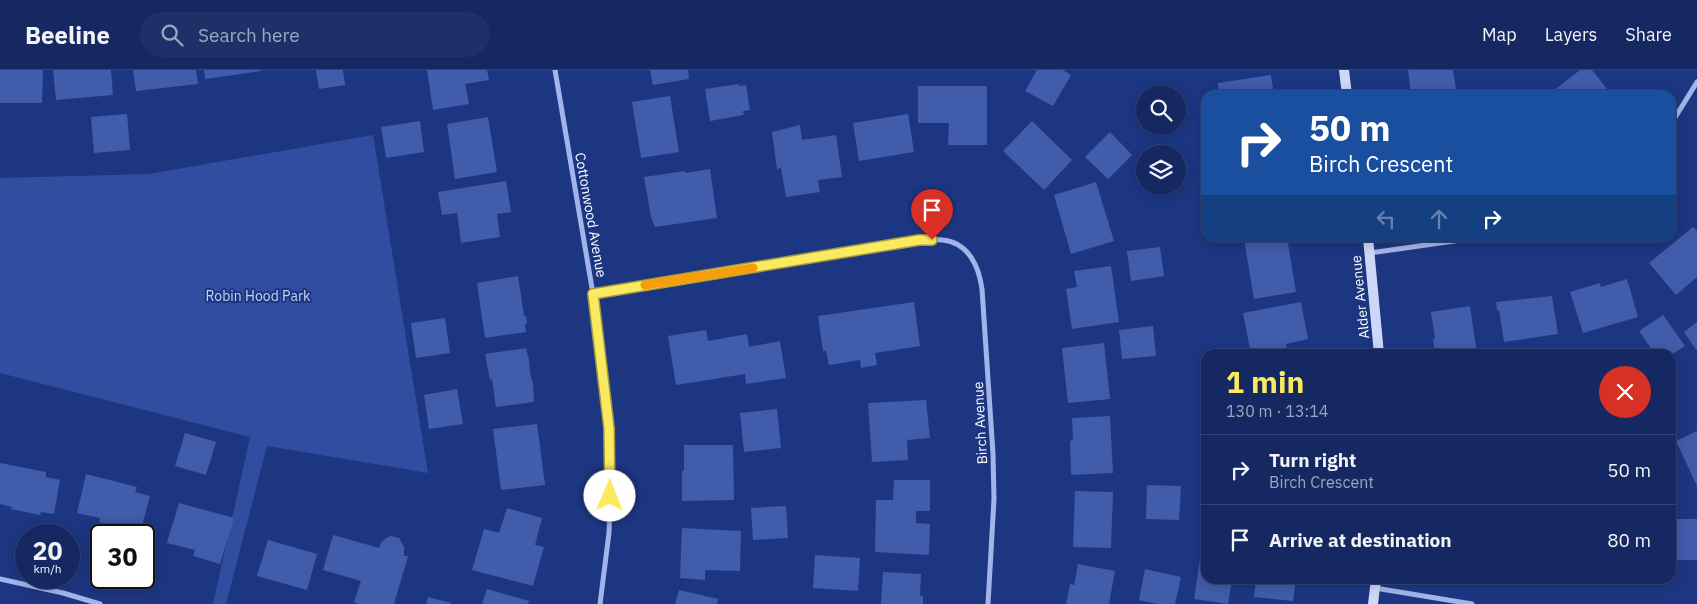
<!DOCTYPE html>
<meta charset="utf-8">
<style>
body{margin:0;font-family:"IBM Plex Sans",sans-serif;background:#1e3068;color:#f1f3f6;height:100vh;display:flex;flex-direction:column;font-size:19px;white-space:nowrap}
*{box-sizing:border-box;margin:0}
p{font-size:16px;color:#9da6be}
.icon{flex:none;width:28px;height:28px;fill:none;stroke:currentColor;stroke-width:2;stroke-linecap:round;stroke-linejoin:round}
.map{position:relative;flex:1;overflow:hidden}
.drawer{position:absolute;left:1201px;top:279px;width:475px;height:235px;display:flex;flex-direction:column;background:#152862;border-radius:15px;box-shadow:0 2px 12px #0003,0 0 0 1px #344477}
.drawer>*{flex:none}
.guide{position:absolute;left:1201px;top:20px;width:475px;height:152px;border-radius:15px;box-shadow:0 2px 12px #0003,0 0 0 1px #344477;background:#1a4fa0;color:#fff;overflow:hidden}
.fabs{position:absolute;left:1136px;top:15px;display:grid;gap:10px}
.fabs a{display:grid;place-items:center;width:50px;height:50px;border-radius:50%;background:#152862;box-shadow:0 2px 12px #0003,0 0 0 1px #344477;font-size:25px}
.speed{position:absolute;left:15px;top:454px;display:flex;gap:10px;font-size:25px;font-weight:700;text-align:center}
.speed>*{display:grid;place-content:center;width:65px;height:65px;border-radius:50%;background:#152862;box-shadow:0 2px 12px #0003,0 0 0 1px #344477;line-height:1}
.speed small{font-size:12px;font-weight:400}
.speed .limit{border:2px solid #111;border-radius:8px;background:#fff;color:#111}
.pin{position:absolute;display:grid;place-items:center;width:42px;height:42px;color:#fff;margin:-51px -21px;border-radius:50% 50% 50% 0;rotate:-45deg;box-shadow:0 0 5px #0007}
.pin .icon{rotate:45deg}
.me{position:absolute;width:55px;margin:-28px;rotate:1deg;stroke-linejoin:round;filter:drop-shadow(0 0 4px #0008)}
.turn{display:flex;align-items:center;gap:18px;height:105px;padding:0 25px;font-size:22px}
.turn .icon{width:65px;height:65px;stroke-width:2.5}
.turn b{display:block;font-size:35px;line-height:42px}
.lanes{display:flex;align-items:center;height:48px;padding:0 25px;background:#0003;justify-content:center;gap:25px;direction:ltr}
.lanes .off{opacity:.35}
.round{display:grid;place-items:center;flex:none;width:52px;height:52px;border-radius:26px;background:#1e3068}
.headline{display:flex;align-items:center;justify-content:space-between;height:85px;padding:0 25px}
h1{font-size:30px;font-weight:700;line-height:38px;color:#faea5f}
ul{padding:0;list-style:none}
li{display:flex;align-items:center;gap:15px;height:70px;padding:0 25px;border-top:1px solid #344477}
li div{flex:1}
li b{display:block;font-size:19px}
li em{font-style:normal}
header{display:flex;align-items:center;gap:30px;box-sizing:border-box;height:70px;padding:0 25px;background:#152862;border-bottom:1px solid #344477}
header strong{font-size:24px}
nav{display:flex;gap:28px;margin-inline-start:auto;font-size:18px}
.search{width:350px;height:45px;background:#1e3068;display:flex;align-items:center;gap:12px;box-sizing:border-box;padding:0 18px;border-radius:28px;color:#9da6be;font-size:19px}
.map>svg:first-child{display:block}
.green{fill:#304da0}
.building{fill:#415caa}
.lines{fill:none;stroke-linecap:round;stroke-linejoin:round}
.street{stroke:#a2b5ea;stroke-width:5}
.secondary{stroke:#cdd7f7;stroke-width:10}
.route-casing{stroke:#a2983e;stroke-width:12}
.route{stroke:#faea5f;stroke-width:9}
.slow{stroke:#f59e0b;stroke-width:9}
.labels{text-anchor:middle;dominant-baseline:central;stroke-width:4;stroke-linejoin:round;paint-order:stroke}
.street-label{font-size:14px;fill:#fff;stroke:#1c3682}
.park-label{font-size:14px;fill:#c6d3f7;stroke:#1c3682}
</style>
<header>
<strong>Beeline</strong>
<div class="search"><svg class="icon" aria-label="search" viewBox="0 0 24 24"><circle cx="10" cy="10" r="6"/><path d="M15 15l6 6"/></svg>Search here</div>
<nav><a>Map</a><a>Layers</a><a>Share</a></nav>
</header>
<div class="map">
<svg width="1697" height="534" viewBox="0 0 1697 534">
<rect width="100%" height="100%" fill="#1c3682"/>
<polygon class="green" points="373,65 428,403 267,376 226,534 213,534 250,367 0,303 0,108 149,104"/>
<g class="building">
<polygon points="0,0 43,0 42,33 0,33"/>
<polygon points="53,0 111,0 113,25 56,30"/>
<polygon points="133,0 196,0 198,14 136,21"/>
<polygon points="204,0 261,0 261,1 205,9"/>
<polygon points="316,0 343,0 345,15 319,19"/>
<polygon points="427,0 487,0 489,10 465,14 469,34 433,40"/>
<polygon points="650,0 688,0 689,9 653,15"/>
<polygon points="1037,0 1063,0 1071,5 1053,36 1025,21"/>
<polygon points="1408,0 1453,0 1457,25 1411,25"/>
<polygon points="1580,0 1592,0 1611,24 1548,25"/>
<polygon points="1271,5 1274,25 1219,25 1218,13"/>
<polygon points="739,14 739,16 746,15 750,40 743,41 744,45 710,51 705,19"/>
<polygon points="918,16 987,16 987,75 948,75 949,53 918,53"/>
<polygon points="670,26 679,82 641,88 632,32"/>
<polygon points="127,44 130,80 94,83 91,47"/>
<polygon points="908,44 914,82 859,91 853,53"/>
<polygon points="488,47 497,102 455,109 447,54"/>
<polygon points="420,51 424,82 386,88 381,57"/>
<polygon points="1032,51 1072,90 1044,120 1003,81"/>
<polygon points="800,55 802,70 836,65 842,107 818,110 820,122 786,127 781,98 777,99 772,62"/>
<polygon points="1110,62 1132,85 1108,109 1085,87"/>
<polygon points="710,99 717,148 655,157 651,147 644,107 685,101 685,103"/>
<polygon points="506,111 511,142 497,144 500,167 461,173 457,143 442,145 438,122"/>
<polygon points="1096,112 1114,171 1071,184 1054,125"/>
<polygon points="1693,157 1697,161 1697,207 1676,225 1649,193"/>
<polygon points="1253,168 1287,168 1296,222 1254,229 1244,169"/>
<polygon points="1160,177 1164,206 1131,211 1127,181"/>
<polygon points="1111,196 1119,252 1072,259 1066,219 1077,217 1074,201"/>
<polygon points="518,206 524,246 526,246 527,253 525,254 526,262 485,268 477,213"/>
<polygon points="1627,209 1638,247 1583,263 1570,222 1600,213 1601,217"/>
<polygon points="1552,226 1558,264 1504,272 1499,240 1497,240 1496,232"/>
<polygon points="914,232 920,276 875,283 877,295 861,298 860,290 829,295 826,281 823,281 818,246"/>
<polygon points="1301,232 1308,269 1286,274 1288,284 1251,284 1243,243"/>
<polygon points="1470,236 1477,284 1435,284 1433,269 1435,269 1431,242"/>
<polygon points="1663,245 1685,276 1671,285 1671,284 1655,284 1639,261"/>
<polygon points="445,248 450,283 416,288 411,253"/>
<polygon points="1697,252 1697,281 1684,262"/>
<polygon points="1153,256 1156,286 1122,289 1119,260"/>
<polygon points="706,260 708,271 747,264 749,277 780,271 786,308 746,314 745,304 676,315 668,266"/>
<polygon points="1104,273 1110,329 1068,333 1062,278"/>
<polygon points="526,278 529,290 530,303 533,314 534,332 496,337 492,309 490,310 485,284"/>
<polygon points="457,319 463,354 429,359 424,325"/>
<polygon points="926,330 930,368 907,370 908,390 872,392 868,333"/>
<polygon points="777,339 781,378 744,382 740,343"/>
<polygon points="1110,346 1113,403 1071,405 1070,371 1073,370 1072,348"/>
<polygon points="537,354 545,415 501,420 493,359"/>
<polygon points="1697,361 1697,416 1676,371"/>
<polygon points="185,363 216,372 206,405 175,396"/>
<polygon points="684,375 733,375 734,430 682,431 682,401 684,401"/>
<polygon points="0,393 46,402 46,407 60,410 54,444 41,442 40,445 11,439 12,437 0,434"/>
<polygon points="86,404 137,417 135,422 150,426 141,460 128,456 127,459 99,452 100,448 77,443"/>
<polygon points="894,410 930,410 930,441 916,441 916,453 930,454 929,485 875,482 876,430 893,430"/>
<polygon points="1147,415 1181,416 1179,450 1146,449"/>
<polygon points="1075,421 1113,422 1111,478 1073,477"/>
<polygon points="179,433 234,448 220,494 193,486 195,480 167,473"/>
<polygon points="786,436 788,468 753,470 751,438"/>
<polygon points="507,438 542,448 535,475 544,477 533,516 472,500 484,459 499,463"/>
<rect x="1671" y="449" width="26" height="41"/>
<polygon points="682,458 741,461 740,501 705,500 705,510 680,508"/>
<polygon points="333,465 379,478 381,473 386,468 391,466 399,468 404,477 404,486 408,486 394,534 359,534 354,532 361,511 323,500"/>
<polygon points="268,470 317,484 307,520 257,506"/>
<polygon points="815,485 860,488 858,521 813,518"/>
<polygon points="1200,489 1206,490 1206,509 1232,509 1228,534 1194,529"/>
<polygon points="1078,494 1115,501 1109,534 1066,534 1070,514 1074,515"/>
<polygon points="1145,499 1181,507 1175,534 1157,534 1139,530"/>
<polygon points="883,502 921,504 920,526 923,526 923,534 881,534"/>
<polygon points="1256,509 1296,509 1293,531 1254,527"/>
<polygon points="487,519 529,531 528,534 482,534"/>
<polygon points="679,520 718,529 717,534 675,534"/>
<polygon points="428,527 451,533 451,534 426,534"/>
</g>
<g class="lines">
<g class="street">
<polyline points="555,0 593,224 609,358 611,407 609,463 600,534"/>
<polyline points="1671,54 1697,12"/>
<polyline points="1370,183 1475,168"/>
<path d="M593 224 919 170C927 170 936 169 943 170 969 173 979 197 982 219L993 384 994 429 988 534"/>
<polyline points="0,509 63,523 100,534"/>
<polyline points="1375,518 1472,534"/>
</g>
<g class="secondary">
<polyline points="1344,0 1347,25"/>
<polyline points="1368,168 1379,284"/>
<polyline points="1373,534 1376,509"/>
</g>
</g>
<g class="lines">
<defs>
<polyline id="route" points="610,426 609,358 593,224 919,170 932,170"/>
</defs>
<use href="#route" class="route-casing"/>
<use href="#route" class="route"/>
<polyline class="slow" points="645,215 753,198"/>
</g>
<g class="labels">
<g class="street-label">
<text transform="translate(591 145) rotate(80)">Cottonwood Avenue</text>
<text transform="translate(1360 227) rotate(-96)">Alder Avenue</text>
<text transform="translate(980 353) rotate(-93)">Birch Avenue</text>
</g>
<g class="park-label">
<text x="258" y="226">Robin Hood Park</text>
</g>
</g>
</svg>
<div class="fabs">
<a><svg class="icon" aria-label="search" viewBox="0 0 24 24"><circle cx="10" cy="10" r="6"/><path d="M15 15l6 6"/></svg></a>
<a><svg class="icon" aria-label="layers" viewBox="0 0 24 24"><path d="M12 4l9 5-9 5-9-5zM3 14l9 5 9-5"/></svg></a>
</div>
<div class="speed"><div>20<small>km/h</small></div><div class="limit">30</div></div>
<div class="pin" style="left:932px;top:170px;background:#d93025"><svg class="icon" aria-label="arrive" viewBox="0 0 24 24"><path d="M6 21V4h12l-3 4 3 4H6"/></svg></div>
<svg class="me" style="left:610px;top:426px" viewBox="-20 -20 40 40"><circle r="19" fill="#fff"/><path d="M0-13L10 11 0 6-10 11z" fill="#faea5f"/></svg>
<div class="guide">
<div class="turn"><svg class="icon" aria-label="right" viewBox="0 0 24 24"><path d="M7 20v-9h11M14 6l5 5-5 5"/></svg><div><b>50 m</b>Birch Crescent</div></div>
<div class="lanes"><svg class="icon off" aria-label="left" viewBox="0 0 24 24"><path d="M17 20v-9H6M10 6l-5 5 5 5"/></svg><svg class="icon off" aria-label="ahead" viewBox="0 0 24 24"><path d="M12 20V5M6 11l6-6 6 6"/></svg><svg class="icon" aria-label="right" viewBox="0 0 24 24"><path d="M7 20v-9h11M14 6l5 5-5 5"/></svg></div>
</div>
<section class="drawer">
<div class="headline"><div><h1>1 min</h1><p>130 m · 13:14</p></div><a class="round" style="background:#d93025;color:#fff"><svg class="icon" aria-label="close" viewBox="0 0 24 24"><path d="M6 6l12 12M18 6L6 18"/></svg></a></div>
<ul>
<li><svg class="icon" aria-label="right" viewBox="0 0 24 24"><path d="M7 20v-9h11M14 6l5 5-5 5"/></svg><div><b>Turn right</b><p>Birch Crescent</p></div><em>50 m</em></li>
<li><svg class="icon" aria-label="arrive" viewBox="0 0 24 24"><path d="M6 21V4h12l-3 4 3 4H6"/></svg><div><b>Arrive at destination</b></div><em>80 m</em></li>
</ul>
</section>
</div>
